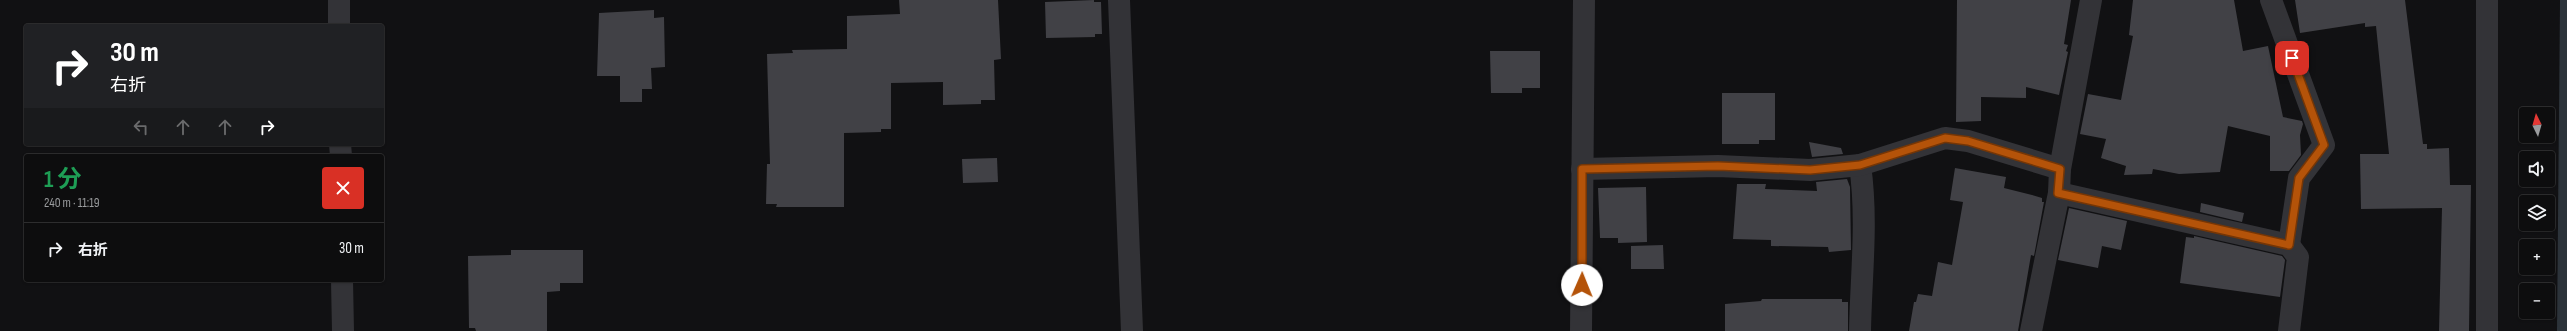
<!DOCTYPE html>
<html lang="ja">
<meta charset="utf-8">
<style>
body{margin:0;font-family:"Sofia Sans Condensed","Noto Sans JP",sans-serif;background:#1b1b1c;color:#f1f3f6;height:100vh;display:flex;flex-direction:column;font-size:15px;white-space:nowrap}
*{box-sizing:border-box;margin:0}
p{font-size:13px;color:#9a9c9e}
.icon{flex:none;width:22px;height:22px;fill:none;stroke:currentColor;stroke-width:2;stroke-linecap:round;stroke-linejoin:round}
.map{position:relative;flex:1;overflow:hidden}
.details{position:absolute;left:24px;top:154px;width:360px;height:128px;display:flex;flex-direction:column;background:#0d0d0e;border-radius:4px;box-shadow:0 1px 3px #0004,0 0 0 1px #2d2d2e}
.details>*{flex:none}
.hud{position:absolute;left:24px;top:24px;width:360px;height:122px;border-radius:4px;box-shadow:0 1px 3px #0004,0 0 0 1px #2d2d2e;background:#202124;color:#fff;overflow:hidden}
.needle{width:26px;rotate:355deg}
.tools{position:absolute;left:2519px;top:107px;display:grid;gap:8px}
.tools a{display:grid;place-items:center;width:36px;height:36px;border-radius:4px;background:#0d0d0e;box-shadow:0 1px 3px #0004,0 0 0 1px #2d2d2e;font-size:20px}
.pin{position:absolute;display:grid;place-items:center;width:34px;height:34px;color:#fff;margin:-17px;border-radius:8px;box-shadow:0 2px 6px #0006}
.me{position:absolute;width:44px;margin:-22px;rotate:1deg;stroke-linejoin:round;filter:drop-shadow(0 0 3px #0008)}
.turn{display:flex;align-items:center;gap:14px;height:84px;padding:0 20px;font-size:18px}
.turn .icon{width:52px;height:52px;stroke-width:2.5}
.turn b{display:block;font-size:28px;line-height:34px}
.lanes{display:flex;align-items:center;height:38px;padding:0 20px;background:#0003;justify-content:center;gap:20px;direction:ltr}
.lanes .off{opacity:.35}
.round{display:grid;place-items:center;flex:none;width:42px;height:42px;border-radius:4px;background:#1b1b1c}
.summary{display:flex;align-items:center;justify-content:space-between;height:68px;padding:0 20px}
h1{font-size:24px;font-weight:700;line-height:30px;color:#1e9e55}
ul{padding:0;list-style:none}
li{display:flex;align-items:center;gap:12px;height:52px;padding:0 20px;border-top:1px solid #2d2d2e}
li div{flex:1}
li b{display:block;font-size:15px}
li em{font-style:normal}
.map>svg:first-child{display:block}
.water{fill:#2c333a}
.building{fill:#414146}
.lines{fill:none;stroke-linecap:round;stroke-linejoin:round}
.minor{stroke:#333337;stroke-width:22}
.route-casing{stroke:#753606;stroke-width:10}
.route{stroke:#b45309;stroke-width:7}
</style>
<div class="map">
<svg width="2567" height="331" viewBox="0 0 2567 331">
<rect width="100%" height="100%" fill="#111113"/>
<polygon class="water" points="2560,0 2567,0 2567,331 2557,331"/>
<g class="building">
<polygon points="899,0 998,0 1001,59 994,60 995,100 981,100 981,104 943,105 943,82 891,83 891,129 881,129 881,132 844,133 844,207 776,207 777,204 766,204 767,164 770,164 767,54 793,53 792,50 847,49 847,16 900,14"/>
<polygon points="1094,0 1094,2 1101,2 1102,34 1095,34 1095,37 1046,38 1045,2"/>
<polygon points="1957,0 2071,0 2064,44 2068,45 2066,51 2068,52 2059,95 2026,87 2026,98 1981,97 1981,121 1956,122"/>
<polygon points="2133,0 2234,0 2243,51 2268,46 2283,117 2302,121 2303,124 2300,135 2301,155 2289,171 2270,171 2270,136 2228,126 2220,172 2179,174 2153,169 2152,174 2124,175 2126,166 2101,158 2106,139 2080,134 2088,94 2121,100 2133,36 2129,35"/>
<polygon points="2295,0 2405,0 2423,144 2427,144 2427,149 2449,148 2450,185 2471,185 2469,331 2439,331 2442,208 2361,209 2360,154 2389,154 2376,26 2365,27 2365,23 2300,33"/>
<polygon points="654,10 654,18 664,17 665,67 651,68 652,89 642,89 642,102 620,102 620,76 597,76 599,13"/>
<polygon points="1490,51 1540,51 1540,88 1522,88 1522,93 1491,93"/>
<polygon points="1722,93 1775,93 1775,140 1759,140 1759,144 1722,144"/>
<polygon points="1809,142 1841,148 1843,154 1812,157"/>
<polygon points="997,158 998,182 963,183 962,159"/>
<polygon points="1955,168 2006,177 2004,188 2032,195 2042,198 2042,202 2044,202 2034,256 2031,255 2018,331 1909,331 1914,302 1916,302 1918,294 1932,296 1938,262 1952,265 1963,202 1950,200"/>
<polygon points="1847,179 1850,187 1851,250 1829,252 1828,247 1771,246 1771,240 1733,239 1737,184 1766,184 1765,189 1817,191 1816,182"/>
<polygon points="1646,187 1647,242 1618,243 1618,238 1600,238 1598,188"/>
<polygon points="2201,203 2244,213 2242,222 2200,212"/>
<polygon points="2069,208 2127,221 2121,250 2102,246 2098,268 2058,260"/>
<polygon points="2194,236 2282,256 2285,260 2280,297 2180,283 2186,237 2194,238"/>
<polygon points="1663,245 1664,269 1631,269 1631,246"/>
<polygon points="511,250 583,250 583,283 560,283 560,291 547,292 547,331 476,331 475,328 469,328 468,256 511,255"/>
<polygon points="1762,299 1842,299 1842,302 1848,302 1848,331 1725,331 1725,304 1761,301"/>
</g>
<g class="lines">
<g class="minor">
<polyline points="339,0 339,26"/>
<polyline points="1119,0 1132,331"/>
<polyline points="2271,0 2324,145 2299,178 2289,245"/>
<polyline points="2487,0 2487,331"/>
<polyline points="340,144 341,156"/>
<path d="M1860 165C1868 221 1861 275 1860 331"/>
<polyline points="1582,169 1718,166 1810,170 1860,165 1945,138 1968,141 2060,169"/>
<polyline points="2059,193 2289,245 2298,257 2289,331"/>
<polyline points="342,280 343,331"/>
<polyline points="1581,331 1584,0"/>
<polyline points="2031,331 2059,193 2060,169 2091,0"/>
</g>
</g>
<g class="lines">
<defs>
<polyline id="route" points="1582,285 1582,169 1718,166 1810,170 1860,165 1945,138 1968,141 2060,169 2058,193 2289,245 2299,178 2324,145 2292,58"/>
</defs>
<use href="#route" class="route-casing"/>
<use href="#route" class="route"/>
</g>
</svg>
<div class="tools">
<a><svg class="needle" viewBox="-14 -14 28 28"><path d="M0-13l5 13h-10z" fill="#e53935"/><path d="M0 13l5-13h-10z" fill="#9a9c9e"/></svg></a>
<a><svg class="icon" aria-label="sound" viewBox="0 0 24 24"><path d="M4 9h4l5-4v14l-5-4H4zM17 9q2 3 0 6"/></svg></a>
<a><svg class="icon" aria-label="layers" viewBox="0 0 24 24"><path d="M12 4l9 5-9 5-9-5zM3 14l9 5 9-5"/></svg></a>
<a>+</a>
<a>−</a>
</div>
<div class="pin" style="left:2292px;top:58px;background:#d93025"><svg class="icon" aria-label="arrive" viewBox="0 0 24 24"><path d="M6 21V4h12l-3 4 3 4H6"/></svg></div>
<svg class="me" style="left:1582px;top:285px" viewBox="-20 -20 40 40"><circle r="19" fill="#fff"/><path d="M0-13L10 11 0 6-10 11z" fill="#b45309"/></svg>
<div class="hud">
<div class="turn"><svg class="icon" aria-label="right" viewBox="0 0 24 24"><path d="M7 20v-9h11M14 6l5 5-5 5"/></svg><div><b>30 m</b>右折</div></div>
<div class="lanes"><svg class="icon off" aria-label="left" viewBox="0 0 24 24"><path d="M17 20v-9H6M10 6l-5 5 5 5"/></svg><svg class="icon off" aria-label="ahead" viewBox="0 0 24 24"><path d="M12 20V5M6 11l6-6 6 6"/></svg><svg class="icon off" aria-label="ahead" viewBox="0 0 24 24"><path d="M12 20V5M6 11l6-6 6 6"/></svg><svg class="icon" aria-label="right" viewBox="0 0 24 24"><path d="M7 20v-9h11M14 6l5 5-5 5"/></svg></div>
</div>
<section class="details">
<div class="summary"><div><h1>1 分</h1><p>240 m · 11:19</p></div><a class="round" style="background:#d93025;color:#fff"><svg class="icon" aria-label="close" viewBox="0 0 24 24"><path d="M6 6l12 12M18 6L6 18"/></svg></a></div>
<ul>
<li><svg class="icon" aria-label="right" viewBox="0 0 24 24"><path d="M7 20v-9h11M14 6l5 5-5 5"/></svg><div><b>右折</b></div><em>30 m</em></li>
</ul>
</section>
</div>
